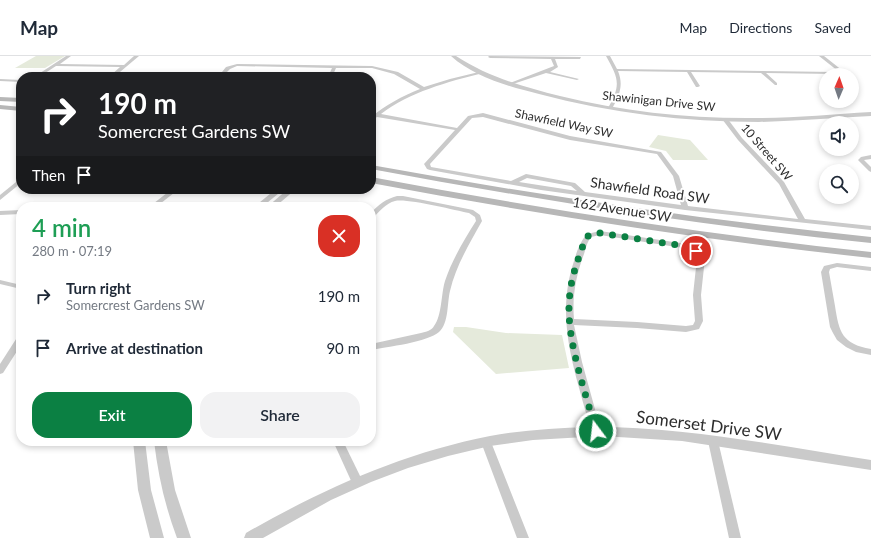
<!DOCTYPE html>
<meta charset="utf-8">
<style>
body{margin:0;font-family:Lato,sans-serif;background:#f2f2f3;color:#1f2937;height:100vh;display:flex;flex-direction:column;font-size:15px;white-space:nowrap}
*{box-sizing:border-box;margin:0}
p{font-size:13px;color:#747a83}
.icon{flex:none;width:22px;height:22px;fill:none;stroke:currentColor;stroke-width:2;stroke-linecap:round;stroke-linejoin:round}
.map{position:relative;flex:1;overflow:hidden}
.panel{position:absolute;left:16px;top:146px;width:360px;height:244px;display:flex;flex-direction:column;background:#fff;border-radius:16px;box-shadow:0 2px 6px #0003}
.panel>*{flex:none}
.guide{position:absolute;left:16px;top:16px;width:360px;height:122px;border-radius:16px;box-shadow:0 2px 6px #0003;background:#202124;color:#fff;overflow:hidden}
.needle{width:26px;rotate:2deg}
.controls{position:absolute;left:819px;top:12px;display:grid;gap:8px}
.controls a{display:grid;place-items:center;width:40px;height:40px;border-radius:50%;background:#fff;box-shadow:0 2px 6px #0003;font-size:20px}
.pin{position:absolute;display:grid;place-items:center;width:34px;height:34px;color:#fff;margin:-17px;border:2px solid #fff;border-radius:50%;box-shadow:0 1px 4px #0007}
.me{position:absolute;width:44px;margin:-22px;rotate:345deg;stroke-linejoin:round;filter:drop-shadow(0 0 3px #0008)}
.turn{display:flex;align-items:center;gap:14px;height:84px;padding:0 16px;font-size:18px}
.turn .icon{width:52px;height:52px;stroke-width:2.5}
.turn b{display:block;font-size:28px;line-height:34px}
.then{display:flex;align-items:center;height:38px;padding:0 16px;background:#0003;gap:8px;font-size:15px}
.round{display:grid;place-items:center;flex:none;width:42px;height:42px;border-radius:16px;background:#f2f2f3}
.head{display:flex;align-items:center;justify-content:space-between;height:68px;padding:0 16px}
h1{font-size:24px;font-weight:600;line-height:30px;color:#1e9e55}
.button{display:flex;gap:8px;margin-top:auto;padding:8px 16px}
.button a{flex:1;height:46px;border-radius:16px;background:#0b8043;color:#fff;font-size:16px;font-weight:600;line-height:46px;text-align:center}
.button a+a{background:#f2f2f3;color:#1f2937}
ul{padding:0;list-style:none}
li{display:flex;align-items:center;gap:12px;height:52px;padding:0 16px}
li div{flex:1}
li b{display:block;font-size:15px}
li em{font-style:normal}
header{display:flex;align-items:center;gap:24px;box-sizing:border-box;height:56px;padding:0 20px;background:#fff;border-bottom:1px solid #e0e1e3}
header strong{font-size:19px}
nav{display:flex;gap:22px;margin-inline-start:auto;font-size:14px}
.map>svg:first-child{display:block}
.green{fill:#e5eadb}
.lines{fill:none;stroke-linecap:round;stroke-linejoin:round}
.minor{fill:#cacaca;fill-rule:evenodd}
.tertiary{fill:#cacaca;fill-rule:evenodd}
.secondary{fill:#b7b7b7;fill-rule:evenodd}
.route{stroke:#0b8043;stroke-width:7;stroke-dasharray:0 12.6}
.labels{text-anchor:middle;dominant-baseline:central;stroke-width:4;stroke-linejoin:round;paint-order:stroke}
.far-street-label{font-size:12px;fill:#2d2d2d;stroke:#fff}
.street-label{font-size:14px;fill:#2d2d2d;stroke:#fff}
.near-street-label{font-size:17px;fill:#2d2d2d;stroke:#fff}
</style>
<header>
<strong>Map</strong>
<nav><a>Map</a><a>Directions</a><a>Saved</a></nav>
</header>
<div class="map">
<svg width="871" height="482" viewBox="0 0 871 482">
<rect width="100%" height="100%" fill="#fff"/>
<g class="green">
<polygon points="36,0 65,0 45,12 15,12"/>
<polygon points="658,79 690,84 708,104 673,104 666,95 649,91"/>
<polygon points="454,271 466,271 506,277 562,279 569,312 496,318 453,276"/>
</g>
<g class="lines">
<g class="minor">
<polygon points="66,0 71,0 60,8 124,9 134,0 139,0 114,21 109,21 120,11 56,10 39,21 34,21"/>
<polygon points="489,0 581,1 580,3 555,3 558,11 550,16 579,23 577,24 546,17 510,29 510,27 554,10 551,3 490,2 488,1"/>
<path d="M606 0H610L617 13 835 16 838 15 819 0H824L843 15 835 18 766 17 777 27V29H775L761 17 691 16 700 30 698 31H696L687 16 618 15C624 30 619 40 612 53H610L608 52C621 29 619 23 606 0Z"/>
<path d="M237 8 372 10 398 16 424 31 450 23 483 15V17C447 26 410 36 381 58L457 72 468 60 483 57 570 80 661 96 679 120 688 150 798 163 779 128 738 84 722 63 727 62 742 82 784 126 805 163 871 170V174L685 154 541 134 430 114 427 113 424 108 455 74 377 61 371 65V61C386 49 402 40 420 33L394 18 372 12H336L332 21H328L332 12 237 10 230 13 222 21H218L226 11ZM483 61 570 84 657 98 673 120 681 149 585 136 575 127 526 118 511 125 431 111 430 108 472 62ZM527 122 571 130 577 135 519 126Z"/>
<polygon points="0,23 21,24 21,26 0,25"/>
<polygon points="871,99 871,103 864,104 871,111 871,116 869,115 858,104 861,101"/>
<polygon points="21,122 21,127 0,144 0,139"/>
<polygon points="172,133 179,133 156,151 149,151"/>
<path d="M397 140H403L473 154 480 159 482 165C470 187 456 209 450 235 447 247 449 267 439 276 428 286 387 291 371 294V288L421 277C426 276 432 274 434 270 442 260 441 238 445 225 452 204 464 184 476 165L475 161 469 157C454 154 406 142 395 145 386 147 379 156 373 162L371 163V157C379 148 386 143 397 140Z"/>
<polygon points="21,154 21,158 0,159 0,155"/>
<path d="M600 175 687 188 698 194 705 202 701 239 703 265 699 273 686 276 637 272 574 269 582 306 601 375 600 378 596 379 592 378 591 375C576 317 554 265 574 205 577 195 580 186 587 178ZM600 179 683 192 691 195 697 202 693 239 695 265 693 269 686 270 637 266 574 263C572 241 576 219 584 198 586 192 587 186 591 181Z"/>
<path d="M837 207 871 211V215L837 211 830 213 829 216C831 227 833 239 835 250 839 276 842 288 871 293V299L856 296 846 291 837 284 833 277 830 271 821 216 824 210Z"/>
<polygon points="0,224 21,229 21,233 0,228"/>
<polygon points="21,279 21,289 3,317 0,318 0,308 18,280"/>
<polygon points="713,381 717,382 718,385 741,482 729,482 708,385 709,382"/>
<polygon points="486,382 490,383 491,386 529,482 517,482 481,386 482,383"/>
<polygon points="333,385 343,385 363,426 361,429 357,431 353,429"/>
</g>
<g class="tertiary">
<path d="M451 0H456C488 21 524 31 560 40 625 56 692 63 759 62 796 62 834 58 871 56V60C834 62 796 65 759 66 685 66 611 57 539 38 510 31 474 21 451 0Z"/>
<polygon points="276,133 284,133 262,151 254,151"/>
<polygon points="288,133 296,133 275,151 267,151"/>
<path d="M589 371C684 370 778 390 871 404V414L682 385 602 380 533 384 490 390 448 400 408 412 371 426 331 444 263 482H244L246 477C323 433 403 397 490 380 523 374 556 372 589 371Z"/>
<polygon points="133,385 145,385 151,434 164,482 150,482 138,434"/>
<path d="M154 385H166L175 434 191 482H177C165 450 158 419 154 385Z"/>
</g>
<g class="secondary">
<polygon points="0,41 21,42 21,46 0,45"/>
<polygon points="0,49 21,51 21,55 0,53"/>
<path d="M371 109C537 139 703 164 871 181V187C703 170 537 144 371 113Z"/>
<path d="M371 121C537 152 703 178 871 196V202C703 184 537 158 371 127Z"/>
</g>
</g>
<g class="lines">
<path class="route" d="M596 375C585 334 564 279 570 237 572 218 579 201 585 184L589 179 600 177 684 190 696 195"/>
</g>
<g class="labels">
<g class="far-street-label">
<text transform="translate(659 45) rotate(6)">Shawinigan Drive SW</text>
<text transform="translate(564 67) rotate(12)">Shawfield Way SW</text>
<text transform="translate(767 96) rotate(49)">10 Street SW</text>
</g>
<g class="street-label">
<text transform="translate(650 134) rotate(8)">Shawfield Road SW</text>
<text transform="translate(622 153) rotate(9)">162 Avenue SW</text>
</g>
<g class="near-street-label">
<text transform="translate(709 369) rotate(7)">Somerset Drive SW</text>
</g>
</g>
</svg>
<div class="controls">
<a><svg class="needle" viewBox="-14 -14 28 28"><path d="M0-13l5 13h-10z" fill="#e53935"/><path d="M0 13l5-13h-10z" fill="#747a83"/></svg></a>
<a><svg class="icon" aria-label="sound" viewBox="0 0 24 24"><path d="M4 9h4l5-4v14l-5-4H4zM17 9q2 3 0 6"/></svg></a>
<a><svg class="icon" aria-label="search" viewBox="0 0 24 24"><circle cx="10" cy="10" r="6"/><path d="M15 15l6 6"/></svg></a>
</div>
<div class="pin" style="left:696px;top:195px;background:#d93025"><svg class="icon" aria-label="arrive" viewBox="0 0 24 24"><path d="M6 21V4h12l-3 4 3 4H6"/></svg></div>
<svg class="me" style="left:596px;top:375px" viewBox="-20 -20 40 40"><circle r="17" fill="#0b8043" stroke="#fff" stroke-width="3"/><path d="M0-11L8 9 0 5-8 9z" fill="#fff"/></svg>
<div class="guide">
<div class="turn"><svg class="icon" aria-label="right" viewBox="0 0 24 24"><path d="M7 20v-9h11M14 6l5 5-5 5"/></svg><div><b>190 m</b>Somercrest Gardens SW</div></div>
<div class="then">Then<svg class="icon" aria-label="arrive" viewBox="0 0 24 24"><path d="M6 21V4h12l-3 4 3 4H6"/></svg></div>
</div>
<section class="panel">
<div class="head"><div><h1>4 min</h1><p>280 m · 07:19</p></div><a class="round" style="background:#d93025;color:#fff"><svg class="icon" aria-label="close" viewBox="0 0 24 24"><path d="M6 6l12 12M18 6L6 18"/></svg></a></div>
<ul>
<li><svg class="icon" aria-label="right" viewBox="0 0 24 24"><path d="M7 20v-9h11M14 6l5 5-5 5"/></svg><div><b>Turn right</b><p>Somercrest Gardens SW</p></div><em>190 m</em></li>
<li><svg class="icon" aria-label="arrive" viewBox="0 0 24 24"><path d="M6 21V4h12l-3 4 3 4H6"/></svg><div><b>Arrive at destination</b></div><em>90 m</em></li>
</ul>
<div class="button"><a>Exit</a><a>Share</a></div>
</section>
</div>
